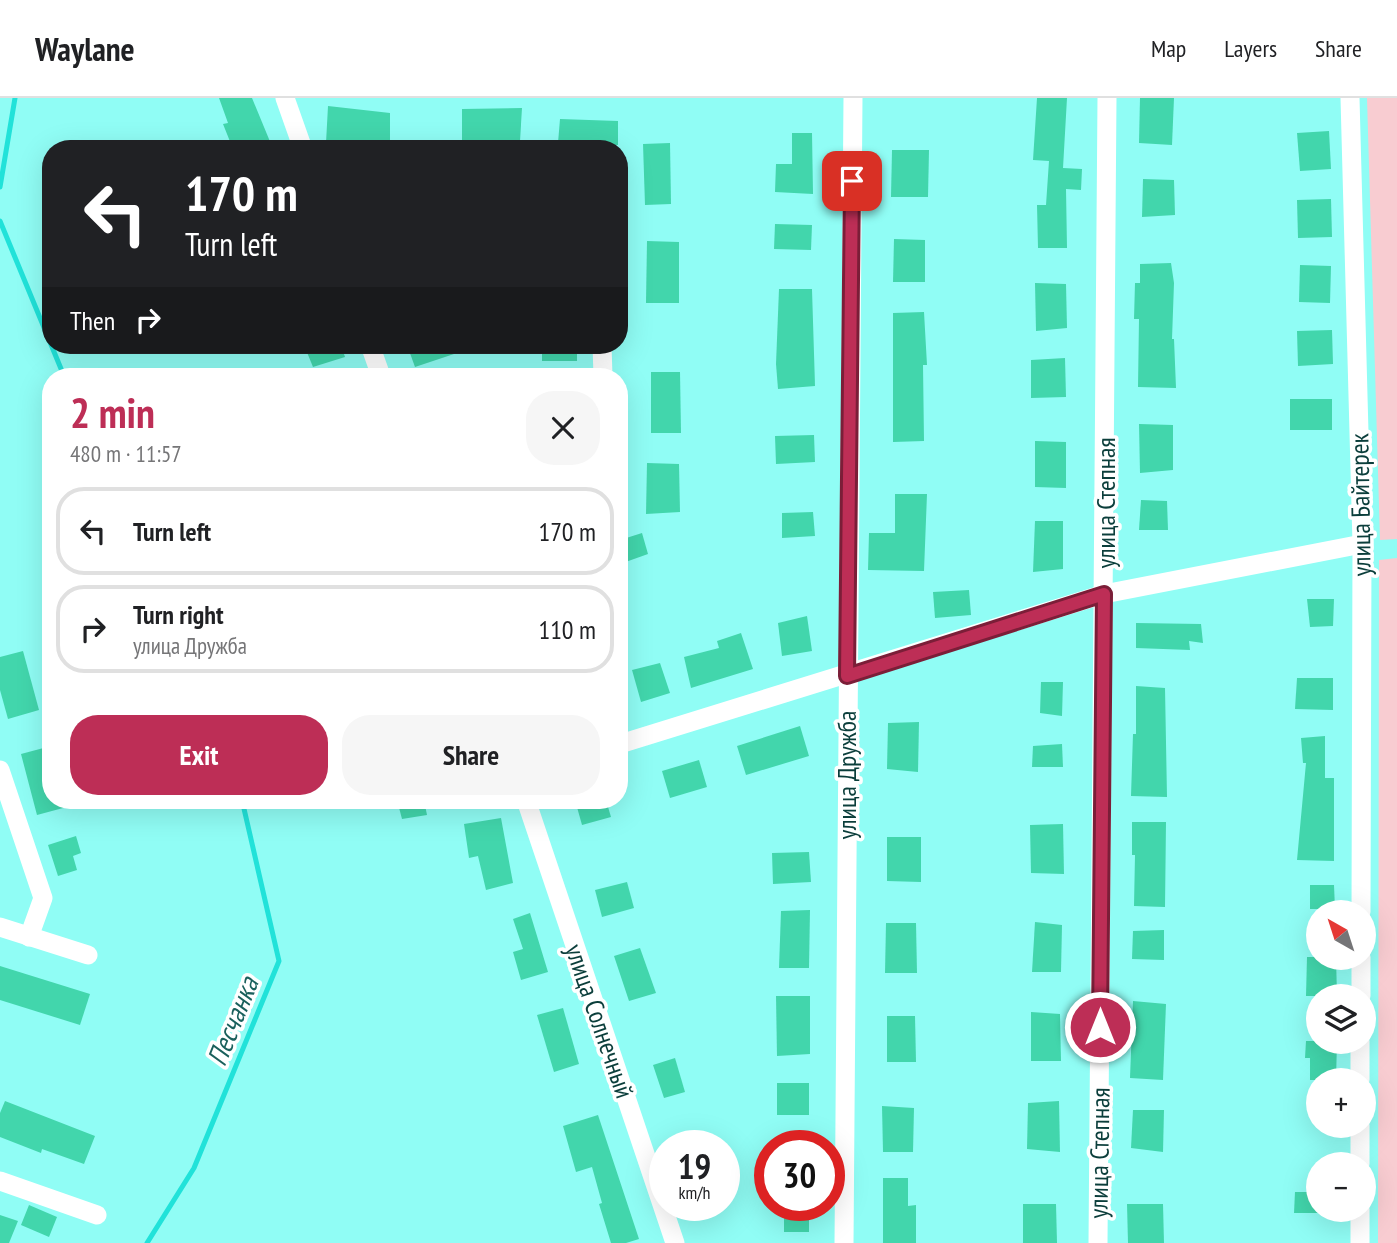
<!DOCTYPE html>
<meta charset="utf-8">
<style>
body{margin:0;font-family:"PT Sans Narrow",sans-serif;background:#f6f6f6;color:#202124;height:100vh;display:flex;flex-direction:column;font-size:26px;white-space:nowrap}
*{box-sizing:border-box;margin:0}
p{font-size:23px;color:#757577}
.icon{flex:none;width:38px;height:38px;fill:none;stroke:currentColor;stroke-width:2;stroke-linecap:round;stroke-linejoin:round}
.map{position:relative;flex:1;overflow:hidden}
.panel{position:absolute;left:42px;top:270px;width:586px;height:441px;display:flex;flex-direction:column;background:#fff;border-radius:28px;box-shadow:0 7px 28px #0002}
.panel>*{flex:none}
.hud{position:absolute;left:42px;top:42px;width:586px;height:214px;border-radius:28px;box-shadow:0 7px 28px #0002;background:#202124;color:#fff;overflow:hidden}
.needle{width:46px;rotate:321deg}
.buttons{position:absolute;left:1306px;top:802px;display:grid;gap:14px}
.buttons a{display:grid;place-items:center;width:70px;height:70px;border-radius:50%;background:#fff;box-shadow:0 7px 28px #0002;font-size:35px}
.speed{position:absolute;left:649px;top:1032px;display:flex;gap:14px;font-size:35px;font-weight:700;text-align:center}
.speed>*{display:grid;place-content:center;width:91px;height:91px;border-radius:50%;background:#fff;box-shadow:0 7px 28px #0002;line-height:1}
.speed small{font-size:18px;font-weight:400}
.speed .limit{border:10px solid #d22;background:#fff;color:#111}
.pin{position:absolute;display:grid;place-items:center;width:60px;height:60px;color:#fff;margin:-30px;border-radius:14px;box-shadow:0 4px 10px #0006}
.me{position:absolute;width:77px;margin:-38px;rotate:0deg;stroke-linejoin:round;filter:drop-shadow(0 0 5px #0008)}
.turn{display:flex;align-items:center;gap:24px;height:147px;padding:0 28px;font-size:32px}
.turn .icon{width:91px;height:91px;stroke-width:2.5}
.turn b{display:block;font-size:49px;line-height:60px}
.then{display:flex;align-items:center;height:66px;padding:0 28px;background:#0003;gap:14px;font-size:26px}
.round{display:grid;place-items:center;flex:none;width:74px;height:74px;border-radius:28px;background:#f6f6f6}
.overview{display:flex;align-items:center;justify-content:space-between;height:119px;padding:0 28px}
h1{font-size:42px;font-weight:700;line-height:52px;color:#bd2e56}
.primary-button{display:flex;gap:14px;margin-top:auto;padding:14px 28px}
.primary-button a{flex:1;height:80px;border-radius:28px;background:#bd2e56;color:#fff;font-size:28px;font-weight:700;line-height:80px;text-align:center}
.primary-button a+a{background:#f6f6f6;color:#202124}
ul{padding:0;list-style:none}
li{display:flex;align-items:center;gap:21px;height:88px;margin:0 14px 10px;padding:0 14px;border:4px solid #e0e0e0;border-radius:28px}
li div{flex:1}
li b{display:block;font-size:26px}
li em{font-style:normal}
header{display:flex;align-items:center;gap:42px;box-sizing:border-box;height:98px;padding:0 35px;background:#fff;border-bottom:2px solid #e0e0e0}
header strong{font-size:33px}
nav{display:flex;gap:38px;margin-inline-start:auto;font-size:24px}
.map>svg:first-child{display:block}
.green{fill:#f8ccd1}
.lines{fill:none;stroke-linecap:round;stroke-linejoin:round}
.stream{stroke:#21e2d9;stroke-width:5}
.building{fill:#42d6ac}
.minor{stroke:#fff;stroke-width:19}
.route-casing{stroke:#7b1e38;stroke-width:18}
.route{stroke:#bd2e56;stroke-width:12}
.labels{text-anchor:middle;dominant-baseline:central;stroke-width:7;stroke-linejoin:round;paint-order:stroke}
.street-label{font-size:26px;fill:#0b3e3b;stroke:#fff}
.water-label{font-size:28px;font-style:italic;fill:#1a605c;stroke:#fff}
</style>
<header>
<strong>Waylane</strong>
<nav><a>Map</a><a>Layers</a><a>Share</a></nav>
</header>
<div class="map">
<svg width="1397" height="1145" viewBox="0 0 1397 1145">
<rect width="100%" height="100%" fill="#90fdf5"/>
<g class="green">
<polygon points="1367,0 1397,0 1397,441 1380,442"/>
<polygon points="1397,460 1397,1145 1378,1145 1379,462"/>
</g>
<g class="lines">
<g class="stream">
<polyline points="0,89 15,0"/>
<polyline points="0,123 64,278"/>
<polyline points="147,1145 194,1070 279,863 242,702"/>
</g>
</g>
<g class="building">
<polygon points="219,0 252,0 271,46 257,51 233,51 223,26 228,25"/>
<polygon points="1037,0 1067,0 1063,70 1082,71 1081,92 1066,91 1067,150 1038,150 1037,107 1046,107 1049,63 1033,62"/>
<polygon points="1140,0 1174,0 1172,47 1139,45"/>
<polygon points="328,8 390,15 390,47 358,46 358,43 326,45"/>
<polygon points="522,10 520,43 462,42 462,11"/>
<polygon points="560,21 618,23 618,47 558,45"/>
<polygon points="1329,33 1331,71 1300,73 1297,35"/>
<polygon points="792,35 812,35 813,96 775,94 776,66 792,66"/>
<polygon points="670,45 671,106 645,107 643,46"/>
<polygon points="892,52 929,52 928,99 891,99"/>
<polygon points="1143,81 1174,82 1175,117 1142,119"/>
<polygon points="1331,101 1332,139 1298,140 1297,102"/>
<polygon points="775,126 812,127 811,152 774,151"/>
<polygon points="894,141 925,142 925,184 893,184"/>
<polygon points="647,143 679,144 679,205 646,205"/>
<polygon points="1171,165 1174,185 1172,241 1174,241 1176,290 1138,289 1139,221 1134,221 1135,185 1140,185 1140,166"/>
<polygon points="1300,167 1331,168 1330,205 1299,204"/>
<polygon points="1035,185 1066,186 1067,230 1036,233"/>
<polygon points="779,191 812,191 815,288 778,291 776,266"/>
<polygon points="924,214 927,267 923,267 924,343 893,344 893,215"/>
<polygon points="1332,232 1333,266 1298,268 1297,233"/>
<polygon points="304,247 341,247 345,259 313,269"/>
<polygon points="407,247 475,247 475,249 415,269"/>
<rect x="542" y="247" width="35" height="16"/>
<polygon points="1065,260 1066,299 1031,300 1031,262"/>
<polygon points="651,274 680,274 681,335 651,335"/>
<rect x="1290" y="301" width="42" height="31"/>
<polygon points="1139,326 1173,327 1173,372 1140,375"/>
<polygon points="814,337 815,364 776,366 775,338"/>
<polygon points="1035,343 1066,344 1066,390 1035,389"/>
<polygon points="647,365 679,366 680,414 646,416"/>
<polygon points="895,396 927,396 924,473 868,472 869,435 895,435"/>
<polygon points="1141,402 1167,403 1168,432 1139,432"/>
<polygon points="813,414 815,438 782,440 782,415"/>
<polygon points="1035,423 1063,423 1063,471 1033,474"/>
<polygon points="642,435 648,456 620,466 620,442"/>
<polygon points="969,492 971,517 935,520 933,494"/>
<polygon points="1307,501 1334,501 1333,528 1310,529"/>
<polygon points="807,518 812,553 782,558 778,525"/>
<polygon points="1136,525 1201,526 1203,545 1189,543 1190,552 1136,550"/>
<polygon points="741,535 753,571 691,590 684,559 719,550 717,543"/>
<polygon points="23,553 39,612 8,621 0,592 0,559"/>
<polygon points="660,565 670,595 641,604 632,572"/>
<polygon points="1297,580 1333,580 1333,612 1295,611"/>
<polygon points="1041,584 1063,584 1062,618 1040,615"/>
<polygon points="1136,588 1165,590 1167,699 1131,698 1133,636 1136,636"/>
<polygon points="919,624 918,674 887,671 888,625"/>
<polygon points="800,628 809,658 746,677 737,648"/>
<polygon points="1325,638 1325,680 1334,680 1334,763 1297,762 1306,665 1303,665 1301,640"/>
<polygon points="1062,646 1063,669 1032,669 1033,648"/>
<polygon points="51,648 51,702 77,702 78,706 37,717 21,656"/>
<polygon points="699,662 707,689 670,700 662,673"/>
<polygon points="397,702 424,702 427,717 402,721"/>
<polygon points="575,702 606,702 611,719 582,727"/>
<polygon points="501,720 513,785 486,792 478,758 469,760 464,726"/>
<polygon points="1132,724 1166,724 1165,809 1134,808 1135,757 1132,757"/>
<polygon points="1063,726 1064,776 1031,775 1030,727"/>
<polygon points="76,738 81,755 73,758 77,772 58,778 48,747"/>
<polygon points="887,739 921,739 921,784 887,783"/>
<polygon points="809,754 811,784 773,786 772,755"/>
<polygon points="627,784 634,810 602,819 595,792"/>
<polygon points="1310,787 1334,787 1335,811 1310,811"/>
<polygon points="810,812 809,870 779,870 781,813"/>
<polygon points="530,815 548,874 521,882 513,854 523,851 513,821"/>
<polygon points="1035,824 1062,827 1061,874 1032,874"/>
<polygon points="886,825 916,825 917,875 885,875"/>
<polygon points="1164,832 1164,862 1132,861 1133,833"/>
<polygon points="640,850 656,895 629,903 614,858"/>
<polygon points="1307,859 1336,859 1337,898 1306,898"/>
<polygon points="0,868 90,896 80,927 0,902"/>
<polygon points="776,898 810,898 810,956 777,958"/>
<polygon points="1133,903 1166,906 1163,982 1130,980"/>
<polygon points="563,910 579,966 554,974 537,917"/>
<polygon points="1031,914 1060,916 1061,963 1031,963"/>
<polygon points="887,918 915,918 916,964 887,964"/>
<polygon points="1306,943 1337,943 1336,982 1310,982 1310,960 1305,960"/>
<polygon points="675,960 685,994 664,1000 653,967"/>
<rect x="777" y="985" width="32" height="32"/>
<polygon points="5,1003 95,1038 84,1066 42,1051 41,1055 0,1039 0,1015"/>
<polygon points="1059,1003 1060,1054 1027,1051 1028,1005"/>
<polygon points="882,1008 914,1010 913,1054 883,1054"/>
<polygon points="1133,1012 1164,1012 1163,1054 1131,1050"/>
<polygon points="598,1017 639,1141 626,1145 611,1145 599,1106 602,1105 592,1069 576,1074 563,1028"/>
<polygon points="883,1080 908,1080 908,1108 916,1107 916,1145 883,1145"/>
<polygon points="1295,1094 1318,1094 1318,1115 1294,1115"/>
<polygon points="1023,1106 1056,1106 1057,1145 1023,1145"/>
<polygon points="1127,1106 1163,1106 1164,1145 1128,1145"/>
<polygon points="29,1107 57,1119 49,1139 21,1127"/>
<rect x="784" y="1108" width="25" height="26"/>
<polygon points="0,1117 18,1123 9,1145 0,1145"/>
</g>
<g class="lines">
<g class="minor">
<polyline points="285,0 303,51"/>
<polyline points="1350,0 1362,446 1361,814"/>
<polyline points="370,247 381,278"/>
<polyline points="602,247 603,278"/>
<polyline points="620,646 1104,496 1362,446"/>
<polyline points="0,672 43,800 29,839"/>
<polyline points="526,702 675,1145"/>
<polyline points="0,829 88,857"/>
<polyline points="1361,898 1361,859"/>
<polyline points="1360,982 1360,943"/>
<polyline points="1360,1066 1360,1027"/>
<polyline points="0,1083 97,1117"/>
<polyline points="844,1145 853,0"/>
<polyline points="1098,1145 1107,0"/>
<polyline points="1360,1145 1360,1111"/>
</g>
</g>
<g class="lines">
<defs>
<polyline id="route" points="852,83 847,578 1104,496 1100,929"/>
</defs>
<use href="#route" class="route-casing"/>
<use href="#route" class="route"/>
</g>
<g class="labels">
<g class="street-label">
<text transform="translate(1105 405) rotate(-90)">улица Степная</text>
<text transform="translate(1360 407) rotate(-91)">улица Байтерек</text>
<text transform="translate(846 677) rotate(-90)">улица Дружба</text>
<text transform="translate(600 923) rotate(71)">улица Солнечный</text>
<text transform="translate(1099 1055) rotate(-89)">улица Степная</text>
</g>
<g class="water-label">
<text transform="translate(232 923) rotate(-68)">Песчанка</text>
</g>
</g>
</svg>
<div class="buttons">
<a><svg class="needle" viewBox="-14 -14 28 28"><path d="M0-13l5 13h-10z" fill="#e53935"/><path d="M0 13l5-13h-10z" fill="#757577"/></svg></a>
<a><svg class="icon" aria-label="layers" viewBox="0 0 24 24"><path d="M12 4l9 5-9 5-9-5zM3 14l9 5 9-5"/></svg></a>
<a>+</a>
<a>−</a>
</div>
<div class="speed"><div>19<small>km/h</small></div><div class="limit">30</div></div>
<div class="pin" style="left:852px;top:83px;background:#d93025"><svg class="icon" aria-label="arrive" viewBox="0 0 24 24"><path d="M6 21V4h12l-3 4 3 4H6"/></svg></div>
<svg class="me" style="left:1100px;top:929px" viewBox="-20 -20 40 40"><circle r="17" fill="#bd2e56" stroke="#fff" stroke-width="3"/><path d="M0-11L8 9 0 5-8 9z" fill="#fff"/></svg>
<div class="hud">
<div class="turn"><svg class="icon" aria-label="left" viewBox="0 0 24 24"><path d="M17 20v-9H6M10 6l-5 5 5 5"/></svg><div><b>170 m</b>Turn left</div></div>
<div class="then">Then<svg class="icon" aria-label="right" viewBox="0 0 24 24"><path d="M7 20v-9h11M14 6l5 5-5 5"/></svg></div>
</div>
<section class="panel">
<div class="overview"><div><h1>2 min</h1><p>480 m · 11:57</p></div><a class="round"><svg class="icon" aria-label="close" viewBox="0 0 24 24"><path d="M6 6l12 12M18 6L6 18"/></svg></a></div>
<ul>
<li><svg class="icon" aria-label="left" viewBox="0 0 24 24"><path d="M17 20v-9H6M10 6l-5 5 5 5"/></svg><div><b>Turn left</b></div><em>170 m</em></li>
<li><svg class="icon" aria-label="right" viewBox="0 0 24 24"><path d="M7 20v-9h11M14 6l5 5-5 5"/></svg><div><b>Turn right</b><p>улица Дружба</p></div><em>110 m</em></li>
</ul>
<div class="primary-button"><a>Exit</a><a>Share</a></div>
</section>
</div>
